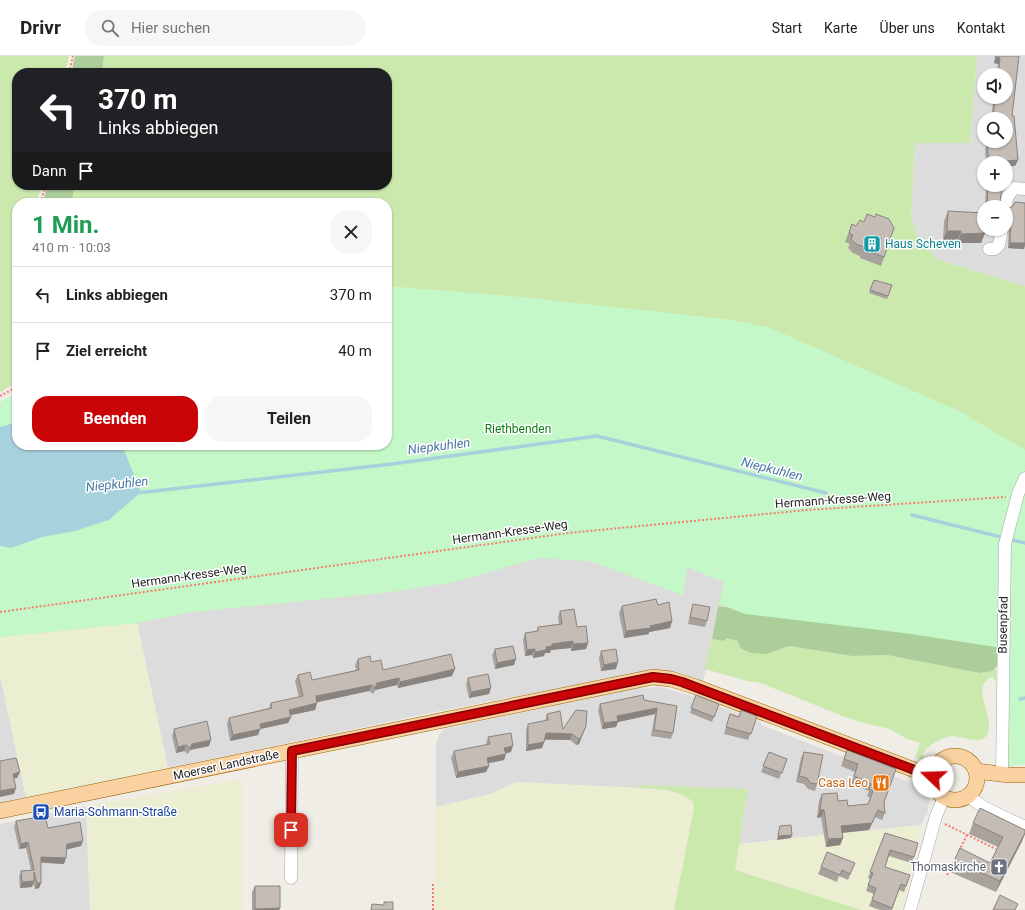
<!DOCTYPE html>
<html lang="de">
<meta charset="utf-8">
<style>
body{margin:0;font-family:Roboto,sans-serif;background:#f6f6f6;color:#222;height:100vh;display:flex;flex-direction:column;font-size:15px;white-space:nowrap}
*{box-sizing:border-box;margin:0}
p{font-size:13px;color:#767676}
.icon{flex:none;width:22px;height:22px;fill:none;stroke:currentColor;stroke-width:2;stroke-linecap:round;stroke-linejoin:round}
.map{position:relative;flex:1;overflow:hidden}
.side{position:absolute;left:12px;top:142px;width:380px;height:252px;display:flex;flex-direction:column;background:#fff;border-radius:16px;box-shadow:0 1px 3px #0004}
.side>*{flex:none}
.banner{position:absolute;left:12px;top:12px;width:380px;height:122px;border-radius:16px;box-shadow:0 1px 3px #0004;background:#202124;color:#fff;overflow:hidden}
.tools{position:absolute;left:977px;top:12px;display:grid;gap:8px}
.tools a{display:grid;place-items:center;width:36px;height:36px;border-radius:50%;background:#fff;box-shadow:0 1px 3px #0004;font-size:20px}
.pin{position:absolute;display:grid;place-items:center;width:34px;height:34px;color:#fff;margin:-17px;border-radius:8px;box-shadow:0 2px 6px #0006}
.me{position:absolute;width:44px;margin:-22px;rotate:291deg;stroke-linejoin:round;filter:drop-shadow(0 0 3px #0008)}
.turn{display:flex;align-items:center;gap:14px;height:84px;padding:0 20px;font-size:18px}
.turn .icon{width:52px;height:52px;stroke-width:2.5}
.turn b{display:block;font-size:28px;line-height:34px}
.then{display:flex;align-items:center;height:38px;padding:0 20px;background:#0003;gap:8px;font-size:15px}
.round{display:grid;place-items:center;flex:none;width:42px;height:42px;border-radius:16px;background:#f6f6f6}
.head{display:flex;align-items:center;justify-content:space-between;height:68px;padding:0 20px}
h1{font-size:24px;font-weight:700;line-height:30px;color:#1e9e55}
.cta{display:flex;gap:8px;margin-top:auto;padding:8px 20px}
.cta a{flex:1;height:46px;border-radius:16px;background:#c90507;color:#fff;font-size:16px;font-weight:700;line-height:46px;text-align:center}
.cta a+a{background:#f6f6f6;color:#222}
ul{padding:0;list-style:none}
li{display:flex;align-items:center;gap:12px;height:56px;padding:0 20px;border-top:1px solid #e0e0e0}
li div{flex:1}
li b{display:block;font-size:15px}
li em{font-style:normal}
header{display:flex;align-items:center;gap:24px;box-sizing:border-box;height:56px;padding:0 20px;background:#fff;border-bottom:1px solid #e0e0e0}
header strong{font-size:19px}
nav{display:flex;gap:22px;margin-inline-start:auto;font-size:14px}
.search{width:280px;height:36px;background:#f6f6f6;display:flex;align-items:center;gap:10px;box-sizing:border-box;padding:0 14px;border-radius:16px;color:#767676;font-size:15px}
.map>svg:first-child{display:block}
.residential{fill:#dddcdc;fill-rule:evenodd}
.farmland{fill:#eceed1}
.grass{fill:#cbe8ad}
.forest{fill:#abce9b}
.park{fill:#c4f8c8}
.water{fill:#a7d1dc}
.lines{fill:none;stroke-linecap:round;stroke-linejoin:round}
.stream{stroke:#a7d1dc;stroke-width:3.5}
.minor-casing{stroke:#a6a6a6;stroke-width:13}
.major-casing{stroke:#966404;stroke-width:16}
.path{stroke:#f67c70;stroke-width:2;stroke-dasharray:2 2;stroke-linecap:butt}
.minor{stroke:#fff;stroke-width:12}
.major{stroke:#fad2a1;stroke-width:15}
.wall{fill:#a9a29c}
.shaded-wall{fill:#89847f}
.building{fill:#c4bcb5;stroke:#89847f}
.route-casing{stroke:#830305;stroke-width:10}
.route{stroke:#c90507;stroke-width:7}
.labels{text-anchor:middle;dominant-baseline:central;stroke-width:3;stroke-linejoin:round;paint-order:stroke}
.culture-label{font-size:12px;fill:#0d838f;stroke:#fff;text-anchor:start}
.park-label{font-size:12px;fill:#0e7c16;stroke:#fff}
.street-label{font-size:12px;fill:#1f1f1f;stroke:#fff}
.food-label{font-size:12px;fill:#c56008;stroke:#fff;text-anchor:end}
.transit-label{font-size:12px;fill:#164399;stroke:#fff;text-anchor:start}
.worship-label{font-size:12px;fill:#5b616d;stroke:#fff;text-anchor:end}
.water-label{font-size:13px;font-style:italic;fill:#4a79a5;stroke:#fff}
</style>
<header>
<strong>Drivr</strong>
<div class="search"><svg class="icon" aria-label="search" viewBox="0 0 24 24"><circle cx="10" cy="10" r="6"/><path d="M15 15l6 6"/></svg>Hier suchen</div>
<nav><a>Start</a><a>Karte</a><a>Über uns</a><a>Kontakt</a></nav>
</header>
<div class="map">
<svg width="1025" height="854" viewBox="0 0 1025 854">
<rect width="100%" height="100%" fill="#f0ece6"/>
<g class="residential">
<path d="M977 0H1025V230L939 204 919 186 911 161 915 87H970ZM984 19H1006V41H984ZM984 63H1006V85H984ZM984 107H1006V129H984ZM984 151H1006V173H984Z"/>
<polygon points="538,502 590,505 683,539 687,511 724,526 703,627 633,618 435,656 168,712 137,567 192,556 390,536 454,526"/>
<polygon points="0,619 26,741 0,747"/>
<polygon points="660,631 695,641 761,666 761,669 914,728 925,734 930,742 927,759 925,759 922,769 739,788 748,733 639,729 638,732 516,726 491,738 436,751 436,688 439,679 444,673 637,632"/>
<polygon points="86,750 90,854 0,854 0,768"/>
</g>
<g class="farmland">
<polygon points="137,567 168,712 26,741 0,619 0,581"/>
<polygon points="242,723 242,854 90,854 86,750"/>
<polygon points="516,726 659,733 687,741 693,746 694,752 674,854 434,854 436,751 491,738"/>
<polygon points="922,769 902,854 861,854 735,814 739,788"/>
</g>
<g class="grass">
<polygon points="0,0 69,0 65,17 17,17 17,129 41,129 37,147 17,147 17,326 0,336"/>
<polygon points="104,0 977,0 970,87 915,87 911,161 919,186 939,204 1025,230 1025,403 751,551 718,551 724,526 687,511 683,539 590,505 538,502 454,526 390,536 192,556 137,567 0,581 0,521 387,389 387,147 72,147 74,129 387,129 387,17 102,17"/>
<path d="M727 582 739 585 766 598 789 590 852 600 887 599 980 617 996 613V626L992 621C968 632 998 663 986 680 979 689 962 680 953 680 941 681 929 689 922 698L925 702 922 704 915 701 920 687 907 683 890 673 867 668 845 661 761 627 747 625 705 613 712 583 724 585Z"/>
<path d="M638 729 748 733 735 814 861 854H674L694 752 693 746C678 733 657 733 638 732Z"/>
</g>
<g class="forest">
<polygon points="75,0 104,0 102,17 71,17"/>
<polygon points="47,129 74,129 72,147 43,147"/>
<polygon points="718,551 751,551 999,588 999,608 992,615 980,617 887,599 852,600 789,590 766,598 751,597 740,592 738,585 727,582 724,585 712,583"/>
</g>
<polygon class="park" points="387,230 511,240 725,263 768,271 959,355 1025,394 1025,708 1007,711 1009,593 904,577 745,558 719,548 724,526 687,511 683,539 590,505 538,502 454,526 390,536 192,556 137,567 0,581 0,346 17,337 17,389 387,389"/>
<polygon class="water" points="17,366 17,389 122,389 141,436 109,464 75,475 42,481 11,492 0,490 0,371"/>
<g class="lines">
<g class="stream">
<polyline points="137,437 392,408 597,380 826,437"/>
<polyline points="912,459 1025,487"/>
<polyline points="1020,643 1025,642"/>
</g>
<defs>
<g id="minor">
<polyline points="1005,151 1008,140 1014,132 1025,133"/>
<polyline points="989,193 995,193 999,189 1002,173"/>
<polyline points="1002,718 1005,488 1018,438 1025,422"/>
<polyline points="968,740 985,752 1025,771"/>
<polyline points="291,822 292,695"/>
<polyline points="910,854 936,760 944,741"/>
</g>
<g id="major">
<circle cx="955" cy="722" r="22"/>
<polyline points="976,715 1009,719 1025,719"/>
<polyline points="0,755 653,621 671,623 696,631 933,721"/>
</g>
</defs>
<use href="#minor" class="minor-casing"/>
<use href="#major" class="major-casing"/>
<g class="path">
<polyline points="69,17 73,0"/>
<polyline points="41,147 45,129"/>
<polyline points="0,340 17,331"/>
<polyline points="0,556 568,477 807,454 1006,441"/>
<polyline points="945,768 996,793"/>
<polyline points="959,795 967,779"/>
<polyline points="947,819 954,806"/>
<polyline points="433,854 433,828"/>
</g>
<use href="#minor" class="minor"/>
<use href="#major" class="major"/>
</g>
<g class="wall">
<polygon points="995,0 1019,0 1012,60 1018,104 1015,110 1006,107 986,107 985,93 987,88 996,87 995,85 1006,85 1006,63 991,63 993,46 989,45 990,41 1006,41 1006,19 996,19 998,8 994,7"/>
<polygon points="986,129 1002,129 1000,147 1004,151 985,151"/>
<polygon points="1012,151 1025,187 1024,193 1008,192 1009,161"/>
<polygon points="948,155 985,177 981,187 957,187 957,185 943,184 944,165"/>
<polygon points="864,166 894,172 881,210 860,202 860,200 853,197 848,192 850,188 845,186 852,168 856,170"/>
<polygon points="874,224 892,229 887,243 869,237"/>
<polygon points="693,548 707,565 705,571 688,568 691,554"/>
<polygon points="658,549 672,565 670,572 649,576 649,578 624,582 619,557 622,550"/>
<polygon points="560,555 577,571 588,587 586,593 571,595 571,592 551,594 550,597 545,597 544,600 533,602 532,599 525,600 523,584 525,577 536,576 538,571 559,568 558,561"/>
<polygon points="495,593 514,609 495,613 492,599"/>
<polygon points="601,595 616,613 601,615 599,602"/>
<polygon points="358,603 371,606 383,614 452,620 398,632 397,629 375,634 373,638 369,635 317,646 315,654 290,659 291,661 288,667 260,673 258,679 230,685 227,668 229,662 269,652 271,647 299,641 295,625 298,619 312,624 356,614 355,609"/>
<polygon points="468,622 489,638 469,642 466,629"/>
<polygon points="696,639 719,648 712,666 690,657"/>
<polygon points="644,644 677,650 673,677 671,683 651,680 655,658 618,666 616,671 602,673 598,654 600,648"/>
<polygon points="547,658 563,673 586,670 579,688 576,689 570,684 545,684 542,692 526,695 526,674 528,668 545,665"/>
<polygon points="730,658 739,661 757,660 748,684 724,678"/>
<polygon points="174,673 209,690 190,694 188,698 184,695 176,697 172,680"/>
<polygon points="488,681 511,696 506,697 504,704 488,707 489,710 486,716 456,722 451,702 454,695 486,689 486,688"/>
<polygon points="847,694 896,713 884,747 885,757 882,764 875,761 869,774 842,777 843,782 840,789 826,791 821,761 817,762 819,745 822,738 838,745 848,750 868,748 870,742 867,740 869,735 851,728 855,716 841,710"/>
<polygon points="769,696 787,703 779,723 761,716"/>
<polygon points="804,696 817,728 815,735 808,733 804,728 796,726 801,702"/>
<polygon points="16,765 48,772 81,790 66,793 64,808 41,807 41,827 39,832 35,833 33,827 32,831 20,832 19,821 21,815 31,814 26,792 19,793 14,771"/>
<polygon points="973,767 1025,774 1025,778 1022,785 996,836 950,816 954,805 990,807 998,791 969,778"/>
<polygon points="885,777 914,801 911,807 889,800 885,811 910,819 904,836 899,834 892,854 880,854 869,850 874,838 866,835 870,823 868,822"/>
<polygon points="821,811 852,814 848,824 839,820 837,826 818,818"/>
<polygon points="255,830 280,852 279,854 252,854 252,836"/>
</g>
<g class="shaded-wall">
<polygon points="996,1 1000,2 998,8 994,7"/>
<polygon points="991,41 995,41 993,46 989,45"/>
<polygon points="1018,104 1015,110 1006,110 1006,107 1004,107 1005,105"/>
<polygon points="1006,155 1011,156 1009,161 1006,161"/>
<polygon points="947,175 961,175 957,185 943,184"/>
<polygon points="985,177 981,187 957,187 961,178"/>
<polygon points="1010,187 1025,187 1025,189 1024,193 1008,192"/>
<polygon points="672,565 670,572 649,576 649,578 624,582 626,575"/>
<polygon points="573,585 571,592 551,594 550,597 545,597 544,600 533,602 535,596 552,588"/>
<polygon points="588,587 586,593 571,595 573,588"/>
<polygon points="535,593 532,599 525,600 527,594"/>
<polygon points="516,603 514,609 495,613 497,607"/>
<polygon points="618,606 616,613 601,615 604,609"/>
<polygon points="455,613 452,620 398,632 400,626"/>
<polygon points="399,622 397,629 375,634 373,638 375,632 377,627"/>
<polygon points="372,629 369,635 314,647 316,640"/>
<polygon points="491,632 489,638 469,642 471,636"/>
<polygon points="317,647 315,654 287,660 289,654"/>
<polygon points="657,652 655,658 618,666 616,671 602,673 604,667 617,660"/>
<polygon points="291,661 288,667 260,673 258,679 230,685 233,679 260,668"/>
<polygon points="586,670 579,688 576,689 579,683"/>
<polygon points="546,677 572,678 570,684 543,683"/>
<polygon points="211,684 209,690 190,694 188,698 192,688"/>
<polygon points="544,686 542,692 526,695 528,689"/>
<polygon points="186,689 184,695 176,697 178,691"/>
<polygon points="513,690 511,696 502,698 504,692"/>
<polygon points="506,698 504,704 485,708 487,702"/>
<polygon points="489,710 486,716 456,722 458,716"/>
<polygon points="20,716 17,722 10,723 13,718"/>
<polygon points="16,732 14,738 0,741 0,735"/>
<polygon points="820,754 824,754 821,761 817,762"/>
<polygon points="878,754 869,774 839,777 841,770"/>
<polygon points="1025,777 1022,785 996,836 1000,825"/>
<polygon points="792,779 791,782 777,784 778,780"/>
<polygon points="843,782 840,789 826,791 828,783"/>
<polygon points="83,785 81,790 65,794 67,788"/>
<polygon points="28,786 26,792 19,793 21,788"/>
<polygon points="41,801 66,802 64,808 39,806"/>
<polygon points="34,825 32,831 20,832 22,826"/>
<polygon points="37,827 41,827 39,832 35,833"/>
<polygon points="280,852 279,854 254,854 255,853"/>
</g>
<g class="building">
<polygon points="996,0 1019,0 1012,60 1014,60 1018,104 1005,105 1004,107 989,107 987,88 998,87 998,85 1006,85 1006,63 993,63 995,41 1006,41 1006,19 998,19 1000,2 996,1"/>
<polygon points="988,129 1002,129 1000,147 1004,151 987,151"/>
<polygon points="1015,146 1025,147 1025,187 1010,187 1011,156 1006,155 1006,152 1012,151"/>
<polygon points="948,155 984,157 985,177 961,178 961,175 947,175"/>
<polygon points="867,158 875,161 876,158 889,163 894,172 884,201 863,193 864,191 856,188 851,183 853,179 849,177 852,168 856,170 860,164 864,166"/>
<polygon points="874,224 892,229 888,240 870,234"/>
<polygon points="656,543 658,549 669,546 672,565 650,570 651,572 626,575 622,550"/>
<polygon points="693,548 710,551 707,565 690,561"/>
<polygon points="574,553 577,571 586,570 588,587 573,588 573,585 552,588 552,590 546,591 546,594 535,596 535,593 527,594 525,577 538,575 538,571 562,568 560,555"/>
<polygon points="513,590 516,603 497,607 495,593"/>
<polygon points="616,593 618,606 604,609 601,595"/>
<polygon points="451,598 455,613 400,626 399,622 377,627 375,632 372,629 316,640 317,647 289,654 291,661 260,668 261,673 233,679 229,662 272,652 271,647 303,640 298,619 310,616 312,624 359,614 358,603 370,600 371,606 381,604 383,614"/>
<polygon points="488,618 491,632 471,636 468,622"/>
<polygon points="643,639 644,644 677,650 673,677 654,674 657,652 617,660 618,665 604,667 600,648"/>
<polygon points="696,639 719,648 714,661 691,652"/>
<polygon points="576,654 587,655 586,670 581,681 579,683 572,678 546,677 544,686 528,689 528,668 548,664 547,658 560,655 563,673"/>
<polygon points="741,654 757,660 751,678 726,671 730,658 739,661"/>
<polygon points="207,665 211,684 192,688 190,692 186,689 178,691 174,673"/>
<polygon points="511,677 513,690 504,692 506,698 487,702 489,710 458,716 454,695 490,688 488,681"/>
<polygon points="847,694 896,713 884,746 885,757 878,754 872,767 841,770 843,782 828,783 824,754 820,754 822,738 837,737 838,745 847,744 848,750 868,748 873,735 869,733 871,728 854,720 858,708 844,703"/>
<polygon points="769,696 787,703 782,717 763,710"/>
<polygon points="804,696 823,699 817,728 810,727 807,722 799,720"/>
<polygon points="16,702 20,716 13,718 16,732 0,735 0,705"/>
<polygon points="980,752 1025,774 1025,777 1000,825 954,805 960,792 990,807 1003,781 973,767"/>
<polygon points="45,760 48,772 80,766 83,785 67,788 66,802 41,801 41,827 37,827 34,816 34,825 22,826 21,815 34,814 28,786 21,788 16,765"/>
<polygon points="791,769 792,779 778,780 780,770"/>
<polygon points="885,777 918,787 914,801 890,794 885,811 910,819 906,830 901,828 892,852 872,844 876,832 868,829 873,817 870,816"/>
<polygon points="827,796 855,807 850,818 842,814 840,819 821,811"/>
<polygon points="255,830 280,830 280,852 255,853"/>
<polygon points="1000,839 1018,848 1015,854 993,854"/>
<polygon points="384,846 393,846 393,854 371,854 372,848 384,849"/>
</g>
<g class="lines">
<defs>
<polyline id="route" points="291,774 292,695 653,621 671,623 682,626 933,721"/>
</defs>
<use href="#route" class="route-casing"/>
<use href="#route" class="route"/>
</g>
<defs>
<symbol id="building-square" viewBox="-11 -11 22 22"><rect x="-9" y="-9" width="18" height="18" rx="4" fill="#0f9aa8" stroke="#fff"/><path d="M-4-6H4V6H1V3H-1V6H-4ZM-2.5-4.3h1.7v1.8h-1.7ZM.8-4.3h1.7v1.8H.8ZM-2.5-1h1.7V.8h-1.7ZM.8-1h1.7V.8H.8Z" fill="#fff"/></symbol>
<symbol id="restaurant-square" viewBox="-11 -11 22 22"><rect x="-9" y="-9" width="18" height="18" rx="4" fill="#e8710a" stroke="#fff"/><path d="M-5-6h1v4h1v-4h1v4h1v-4h1v5L-1.5 .5V6h-2V.5L-5-1ZM5-6V6H3V1.5H1.5Q1.5-4 5-6Z" fill="#fff"/></symbol>
<symbol id="bus-square" viewBox="-11 -11 22 22"><rect x="-9" y="-9" width="18" height="18" rx="4" fill="#1a4fb4" stroke="#fff"/><path d="M-5-6H5V4H4V6H2V4H-2V6H-4V4H-5ZM-3.5-4V0h7V-4ZM-3.5 1.2v1.5H-2V1.2ZM2 1.2v1.5H3.5V1.2Z" fill="#fff"/></symbol>
<symbol id="church-square" viewBox="-11 -11 22 22"><rect x="-9" y="-9" width="18" height="18" rx="4" fill="#6b7280" stroke="#fff"/><path d="M-1.2-6h2.4v3.5h3.3v2.4h-3.3V6h-2.4V-.1h-3.3v-2.4h3.3Z" fill="#fff"/></symbol>
</defs>
<g fill-rule="evenodd">
<use href="#building-square" x="862" y="178" width="20" height="20"/>
<use href="#restaurant-square" x="871" y="717" width="20" height="20"/>
<use href="#bus-square" x="31" y="746" width="20" height="20"/>
<use href="#church-square" x="989" y="801" width="20" height="20"/>
</g>
<g class="labels">
<g class="culture-label">
<text x="885" y="188">Haus Scheven</text>
</g>
<g class="park-label">
<text x="518" y="373">Riethbenden</text>
</g>
<g class="street-label">
<text transform="translate(833 444) rotate(-4)">Hermann-Kresse-Weg</text>
<text transform="translate(510 476) rotate(-8)">Hermann-Kresse-Weg</text>
<text transform="translate(189 520) rotate(-8)">Hermann-Kresse-Weg</text>
<text transform="translate(1003 569) rotate(-89)">Busenpfad</text>
<text transform="translate(226 709) rotate(-12)">Moerser Landstraße</text>
</g>
<g class="food-label">
<text x="868" y="727">Casa Leo</text>
</g>
<g class="transit-label">
<text x="54" y="756">Maria-Sohmann-Straße</text>
</g>
<g class="worship-label">
<text x="986" y="811">Thomaskirche</text>
</g>
<g class="water-label">
<text transform="translate(439 390) rotate(-7)">Niepkuhlen</text>
<text transform="translate(772 413) rotate(14)">Niepkuhlen</text>
<text transform="translate(117 428) rotate(-6)">Niepkuhlen</text>
</g>
</g>
</svg>
<div class="tools">
<a><svg class="icon" aria-label="sound" viewBox="0 0 24 24"><path d="M4 9h4l5-4v14l-5-4H4zM17 9q2 3 0 6"/></svg></a>
<a><svg class="icon" aria-label="search" viewBox="0 0 24 24"><circle cx="10" cy="10" r="6"/><path d="M15 15l6 6"/></svg></a>
<a>+</a>
<a>−</a>
</div>
<div class="pin" style="left:291px;top:774px;background:#d93025"><svg class="icon" aria-label="arrive" viewBox="0 0 24 24"><path d="M6 21V4h12l-3 4 3 4H6"/></svg></div>
<svg class="me" style="left:933px;top:721px" viewBox="-20 -20 40 40"><circle r="19" fill="#fff"/><path d="M0-13L10 11 0 6-10 11z" fill="#c90507"/></svg>
<div class="banner">
<div class="turn"><svg class="icon" aria-label="left" viewBox="0 0 24 24"><path d="M17 20v-9H6M10 6l-5 5 5 5"/></svg><div><b>370 m</b>Links abbiegen</div></div>
<div class="then">Dann<svg class="icon" aria-label="arrive" viewBox="0 0 24 24"><path d="M6 21V4h12l-3 4 3 4H6"/></svg></div>
</div>
<section class="side">
<div class="head"><div><h1>1 Min.</h1><p>410 m · 10:03</p></div><a class="round"><svg class="icon" aria-label="close" viewBox="0 0 24 24"><path d="M6 6l12 12M18 6L6 18"/></svg></a></div>
<ul>
<li><svg class="icon" aria-label="left" viewBox="0 0 24 24"><path d="M17 20v-9H6M10 6l-5 5 5 5"/></svg><div><b>Links abbiegen</b></div><em>370 m</em></li>
<li><svg class="icon" aria-label="arrive" viewBox="0 0 24 24"><path d="M6 21V4h12l-3 4 3 4H6"/></svg><div><b>Ziel erreicht</b></div><em>40 m</em></li>
</ul>
<div class="cta"><a>Beenden</a><a>Teilen</a></div>
</section>
</div>
